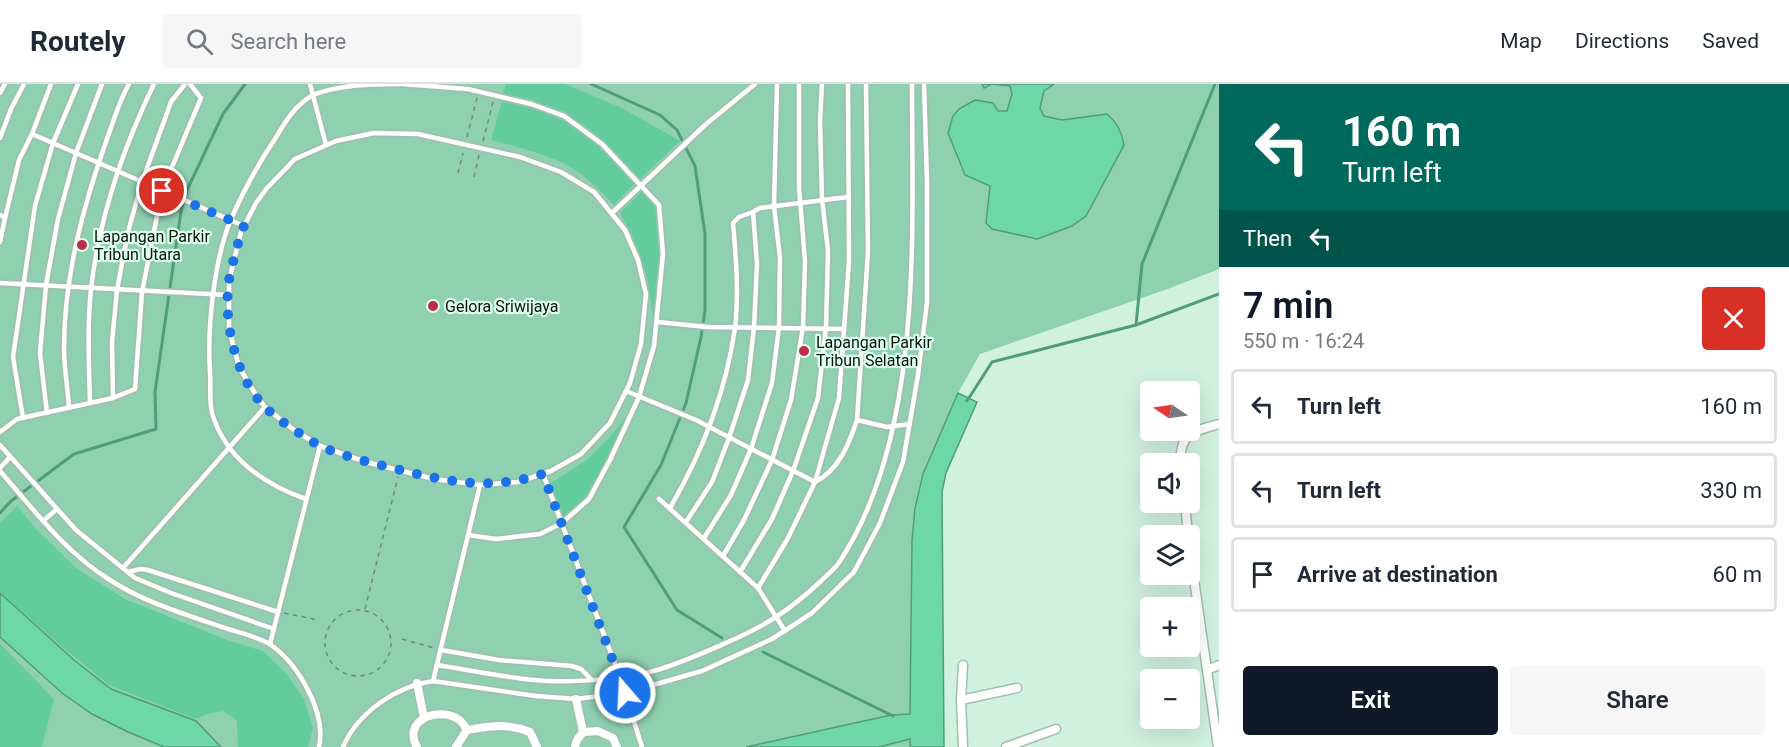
<!DOCTYPE html>
<meta charset="utf-8">
<style>
body{margin:0;font-family:Roboto,sans-serif;background:#f6f6f7;color:#1f2937;height:100vh;display:flex;flex-direction:column;font-size:22px;white-space:nowrap}
*{box-sizing:border-box;margin:0}
p{font-size:20px;color:#747a83}
.icon{flex:none;width:33px;height:33px;fill:none;stroke:currentColor;stroke-width:2;stroke-linecap:round;stroke-linejoin:round}
.map{position:relative;flex:1;overflow:hidden}
.panel{display:flex;flex-direction:column;background:#fff;width:570px}
.panel>*{flex:none}
.hud{background:#00695c;color:#fff;overflow:hidden}
.needle{width:39px;rotate:283deg}
.buttons{position:absolute;left:1140px;top:297px;display:grid;gap:12px}
.buttons a{display:grid;place-items:center;width:60px;height:60px;border-radius:6px;background:#fff;box-shadow:0 6px 24px #0002;font-size:30px}
.pin{position:absolute;display:grid;place-items:center;width:51px;height:51px;color:#fff;margin:-26px;border:3px solid #fff;border-radius:50%;box-shadow:0 2px 6px #0007}
.me{position:absolute;width:66px;margin:-33px;rotate:341deg;stroke-linejoin:round;filter:drop-shadow(0 0 4px #0008)}
.turn{display:flex;align-items:center;gap:21px;height:126px;padding:0 24px;font-size:27px}
.turn .icon{width:78px;height:78px;stroke-width:2.5}
.turn b{display:block;font-size:42px;line-height:51px}
.then{display:flex;align-items:center;height:57px;padding:0 24px;background:#0003;gap:12px;font-size:22px}
.round{display:grid;place-items:center;flex:none;width:63px;height:63px;border-radius:6px;background:#f6f6f7}
.headline{display:flex;align-items:center;justify-content:space-between;height:102px;padding:0 24px}
h1{font-size:36px;font-weight:600;line-height:45px;color:#111827}
.cta{display:flex;gap:12px;margin-top:auto;padding:12px 24px}
.cta a{flex:1;height:69px;border-radius:6px;background:#111827;color:#fff;font-size:24px;font-weight:600;line-height:69px;text-align:center}
.cta a+a{background:#f6f6f7;color:#1f2937}
ul{padding:0;list-style:none}
li{display:flex;align-items:center;gap:18px;height:75px;margin:0 12px 9px;padding:0 12px;border:3px solid #e0e1e3;border-radius:6px}
li div{flex:1}
li b{display:block;font-size:22px}
li em{font-style:normal}
header{display:flex;align-items:center;gap:36px;box-sizing:border-box;height:84px;padding:0 30px;background:#fff;border-bottom:2px solid #e0e1e3}
header strong{font-size:28px}
nav{display:flex;gap:33px;margin-inline-start:auto;font-size:21px}
.search{width:420px;height:54px;background:#f6f6f7;display:flex;align-items:center;gap:15px;box-sizing:border-box;padding:0 21px;border-radius:6px;color:#747a83;font-size:22px}
main{display:flex;flex:1;min-height:0}
.map>svg:first-child{display:block}
.green{fill:#8fd0b1}
.forest{fill:#63cc9f}
.water{fill:#6ed7a9;stroke:#509d7b;stroke-width:1.5}
.lines{fill:none;stroke-linecap:round;stroke-linejoin:round}
.stream{stroke:#509d7b;stroke-width:3}
.lane-casing{stroke:#a0bfaf;stroke-width:8}
.street-casing{stroke:#a0bfaf;stroke-width:11}
.path{stroke:#72877c;stroke-width:1.5;stroke-dasharray:4.5 4.5;stroke-linecap:butt}
.lane{stroke:#fff;stroke-width:4.5}
.street{stroke:#fff;stroke-width:8}
.route{stroke:#1a73e8;stroke-width:10;stroke-dasharray:0 18}
.poi-dot{fill:#bd2c4a;stroke:#defeed;stroke-width:2}
.labels{text-anchor:middle;dominant-baseline:central;stroke-width:4.5;stroke-linejoin:round;paint-order:stroke}
.poi-label{font-size:16px;fill:#0a1510;stroke:#defeed;text-anchor:start}
</style>
<header>
<strong>Routely</strong>
<div class="search"><svg class="icon" aria-label="search" viewBox="0 0 24 24"><circle cx="10" cy="10" r="6"/><path d="M15 15l6 6"/></svg>Search here</div>
<nav><a>Map</a><a>Directions</a><a>Saved</a></nav>
</header>
<main>
<div class="map">
<svg width="1219" height="663" viewBox="0 0 1219 663">
<rect width="100%" height="100%" fill="#d1f1e0"/>
<polygon class="green" points="0,0 1219,0 1219,185 1165,206 980,270 958,309 923,390 915,424 912,456 910,663 0,663"/>
<g class="forest">
<polygon points="506,0 565,0 622,24 680,57 640,95 601,56 573,34 503,9"/>
<path d="M502 17C523 22 546 26 565 37 592 53 614 76 635 99L614 121C601 108 588 94 572 84 555 73 512 61 491 56Z"/>
<path d="M643 106 651 114 659 128 662 170 660 206 653 237C649 192 642 168 620 129Z"/>
<polygon points="631,326 617,359 590,412 573,427 563,434 551,399 588,375 611,352"/>
<polygon points="17,422 36,445 76,484 125,515 230,557 263,567 286,589 304,615 313,644 308,663 238,663 237,637 224,627 208,630 195,635 109,601 60,561 0,508 0,439"/>
<polygon points="0,560 54,615 42,663 0,663"/>
</g>
<g class="water">
<path d="M982 0H1054L1044 7 1040 24 1044 32 1062 36 1107 30C1117 38 1122 48 1124 61L1086 132 1072 142 1037 155 992 145 986 139 990 102 965 91 948 49 953 32 959 25 975 16 993 19 998 27H1007L1012 10 1010 2 992 0 984 4Z"/>
<polygon points="958,309 977,318 946,389 942,408 944,663 910,663 910,655 879,663 746,663 891,631 910,630 912,456 915,424 923,390"/>
<polygon points="0,509 74,576 111,605 196,637 221,663 164,663 126,647 92,630 62,609 0,553"/>
</g>
<g class="lines">
<g class="stream">
<polyline points="591,0 660,31 677,46 695,82 705,150 705,226 701,253 686,319 661,381 624,443 677,526 722,554"/>
<polyline points="1136,241 1142,180 1215,0"/>
<polyline points="967,317 992,278 1136,241 1219,210"/>
<polyline points="0,429 11,417 74,370 156,345 155,308 181,127 188,104 223,30 245,0"/>
<polyline points="763,568 893,632"/>
</g>
<defs>
<g id="lane">
<polyline points="310,0 326,61"/>
<polyline points="402,0 468,5 531,20 564,32 602,60 659,121 663,170 654,262 639,313 610,376 589,415 562,439 540,450 496,455 468,451"/>
<polyline points="0,9 5,0"/>
<polygon points="374,49 418,50 520,73 561,88 594,108 625,146 638,176 646,210 641,260 630,299 610,339 581,370 551,387 518,398 480,401 434,395 366,378 320,362 294,346 265,323 256,311 239,283 229,245 229,197 241,148 256,119 267,104 295,75 336,57"/>
<polyline points="32,50 244,142"/>
<polyline points="0,54 11,25 24,0"/>
<polyline points="612,129 705,41 755,0"/>
<polyline points="0,131 5,134 0,158"/>
<polyline points="5,134 19,76 32,50 51,0"/>
<polyline points="0,199 228,211"/>
<polyline points="658,238 707,243 844,245"/>
<path d="M626 307 696 336 815 398C839 386 849 360 857 336L868 167 866 0"/>
<polyline points="113,314 112,258 117,206 128,148 142,98 171,18 185,0"/>
<path d="M90 319C89 281 87 243 91 205 99 135 123 64 154 0"/>
<path d="M69 324C68 305 64 284 64 265 64 193 83 122 107 55 114 36 119 17 129 0"/>
<polyline points="47,329 40,269 46,201 58,135 76,69 102,0"/>
<polyline points="23,334 13,273 35,122 53,59 78,0"/>
<polyline points="857,336 887,343 910,340"/>
<polyline points="0,348 17,335 113,314 135,305 142,208 162,107 201,14 190,0"/>
<polyline points="0,361 76,446 135,494 171,509 274,545"/>
<polyline points="0,384 10,373"/>
<path d="M0 387C34 426 65 468 110 496 145 519 188 531 228 545 241 549 259 553 271 561 298 580 327 629 319 663"/>
<polyline points="543,390 620,593 642,663"/>
<path d="M306 415C265 401 225 374 212 329 209 317 211 301 210 288 207 244 214 176 231 135 243 108 258 80 275 55 285 38 295 21 313 11 339 0 371 1 399 0"/>
<polyline points="659,415 758,504 788,454 815,398 839,314 849,177 848,0"/>
<path d="M670 424C702 369 726 307 735 244 739 209 736 173 733 139L739 133 753 128"/>
<polyline points="43,437 57,425"/>
<polyline points="686,438 712,398 729,354 748,296 754,243 757,180 753,128 760,124 848,113"/>
<polyline points="704,454 731,411 751,365 772,299 779,243 780,174 774,122 777,0"/>
<polyline points="723,472 744,436 772,376 791,316 803,243 805,177 799,103 799,0"/>
<polyline points="123,484 265,323"/>
<polyline points="128,488 140,485 148,486 278,528"/>
<polyline points="740,488 772,435 793,387 818,314 826,243 828,167 822,115 820,37 822,0"/>
<polyline points="758,504 785,547"/>
<polyline points="270,560 320,362"/>
<polyline points="441,566 499,576 572,582 581,585 591,595"/>
<path d="M437 581C469 586 502 593 534 596 568 599 617 596 650 588 677 581 703 569 728 558 767 541 790 526 821 497 827 491 835 485 840 477 924 349 912 147 912 0"/>
<polyline points="433,597 480,401"/>
<path d="M343 663C358 628 397 602 433 597L536 612 576 615 625 609 702 587 772 555 812 529 854 488 880 439 903 378 918 291 927 218V98L924 0"/>
</g>
<g id="street">
<path d="M1181 380C1178 349 1195 347 1219 340"/>
<polyline points="1185,418 1188,452"/>
<polyline points="1190,467 1207,586 1219,581"/>
<polyline points="1207,586 1218,663"/>
<polyline points="417,599 424,634"/>
<polyline points="576,615 583,648"/>
<polyline points="961,616 1017,604"/>
<path d="M417 663C402 637 437 622 458 635 462 637 465 643 467 646"/>
<path d="M456 663 467 646C492 642 506 639 530 648L537 663"/>
<polyline points="575,663 577,656 583,648 598,647 613,654 617,663"/>
<polyline points="963,663 961,616 963,581"/>
<polyline points="1006,663 1056,645"/>
</g>
</defs>
<use href="#lane" class="lane-casing"/>
<use href="#street" class="street-casing"/>
<g class="path">
<polyline points="467,53 477,14"/>
<polyline points="483,57 493,18"/>
<polyline points="458,89 463,69"/>
<polyline points="474,93 479,71"/>
<polyline points="365,525 398,393"/>
<circle cx="358" cy="559" r="33"/>
<polyline points="284,529 319,536"/>
<polyline points="402,555 434,564"/>
</g>
<use href="#lane" class="lane"/>
<use href="#street" class="street"/>
</g>
<g class="lines">
<path class="route" d="M162 107 244 142 241 148C237 164 232 180 229 196 223 237 235 294 266 324 276 334 290 343 302 351 309 355 315 360 322 363 346 373 371 379 396 385 450 398 489 407 543 390L625 609"/>
</g>
<g class="poi-dot">
<circle cx="82" cy="161" r="6"/>
<circle cx="433" cy="222" r="6"/>
<circle cx="804" cy="267" r="6"/>
</g>
<g class="labels">
<g class="poi-label">
<text x="94" y="152">Lapangan Parkir<tspan x="94" dy="18">Tribun Utara</tspan></text>
<text x="445" y="222">Gelora Sriwijaya</text>
<text x="816" y="258">Lapangan Parkir<tspan x="816" dy="18">Tribun Selatan</tspan></text>
</g>
</g>
</svg>
<div class="buttons">
<a><svg class="needle" viewBox="-14 -14 28 28"><path d="M0-13l5 13h-10z" fill="#e53935"/><path d="M0 13l5-13h-10z" fill="#747a83"/></svg></a>
<a><svg class="icon" aria-label="sound" viewBox="0 0 24 24"><path d="M4 9h4l5-4v14l-5-4H4zM17 9q2 3 0 6"/></svg></a>
<a><svg class="icon" aria-label="layers" viewBox="0 0 24 24"><path d="M12 4l9 5-9 5-9-5zM3 14l9 5 9-5"/></svg></a>
<a>+</a>
<a>−</a>
</div>
<div class="pin" style="left:162px;top:107px;background:#d93025"><svg class="icon" aria-label="arrive" viewBox="0 0 24 24"><path d="M6 21V4h12l-3 4 3 4H6"/></svg></div>
<svg class="me" style="left:625px;top:609px" viewBox="-20 -20 40 40"><circle r="17" fill="#1a73e8" stroke="#fff" stroke-width="3"/><path d="M0-11L8 9 0 5-8 9z" fill="#fff"/></svg>
</div>
<section class="panel">
<div class="hud">
<div class="turn"><svg class="icon" aria-label="left" viewBox="0 0 24 24"><path d="M17 20v-9H6M10 6l-5 5 5 5"/></svg><div><b>160 m</b>Turn left</div></div>
<div class="then">Then<svg class="icon" aria-label="left" viewBox="0 0 24 24"><path d="M17 20v-9H6M10 6l-5 5 5 5"/></svg></div>
</div>
<div class="headline"><div><h1>7 min</h1><p>550 m · 16:24</p></div><a class="round" style="background:#d93025;color:#fff"><svg class="icon" aria-label="close" viewBox="0 0 24 24"><path d="M6 6l12 12M18 6L6 18"/></svg></a></div>
<ul>
<li><svg class="icon" aria-label="left" viewBox="0 0 24 24"><path d="M17 20v-9H6M10 6l-5 5 5 5"/></svg><div><b>Turn left</b></div><em>160 m</em></li>
<li><svg class="icon" aria-label="left" viewBox="0 0 24 24"><path d="M17 20v-9H6M10 6l-5 5 5 5"/></svg><div><b>Turn left</b></div><em>330 m</em></li>
<li><svg class="icon" aria-label="arrive" viewBox="0 0 24 24"><path d="M6 21V4h12l-3 4 3 4H6"/></svg><div><b>Arrive at destination</b></div><em>60 m</em></li>
</ul>
<div class="cta"><a>Exit</a><a>Share</a></div>
</section>
</main>
